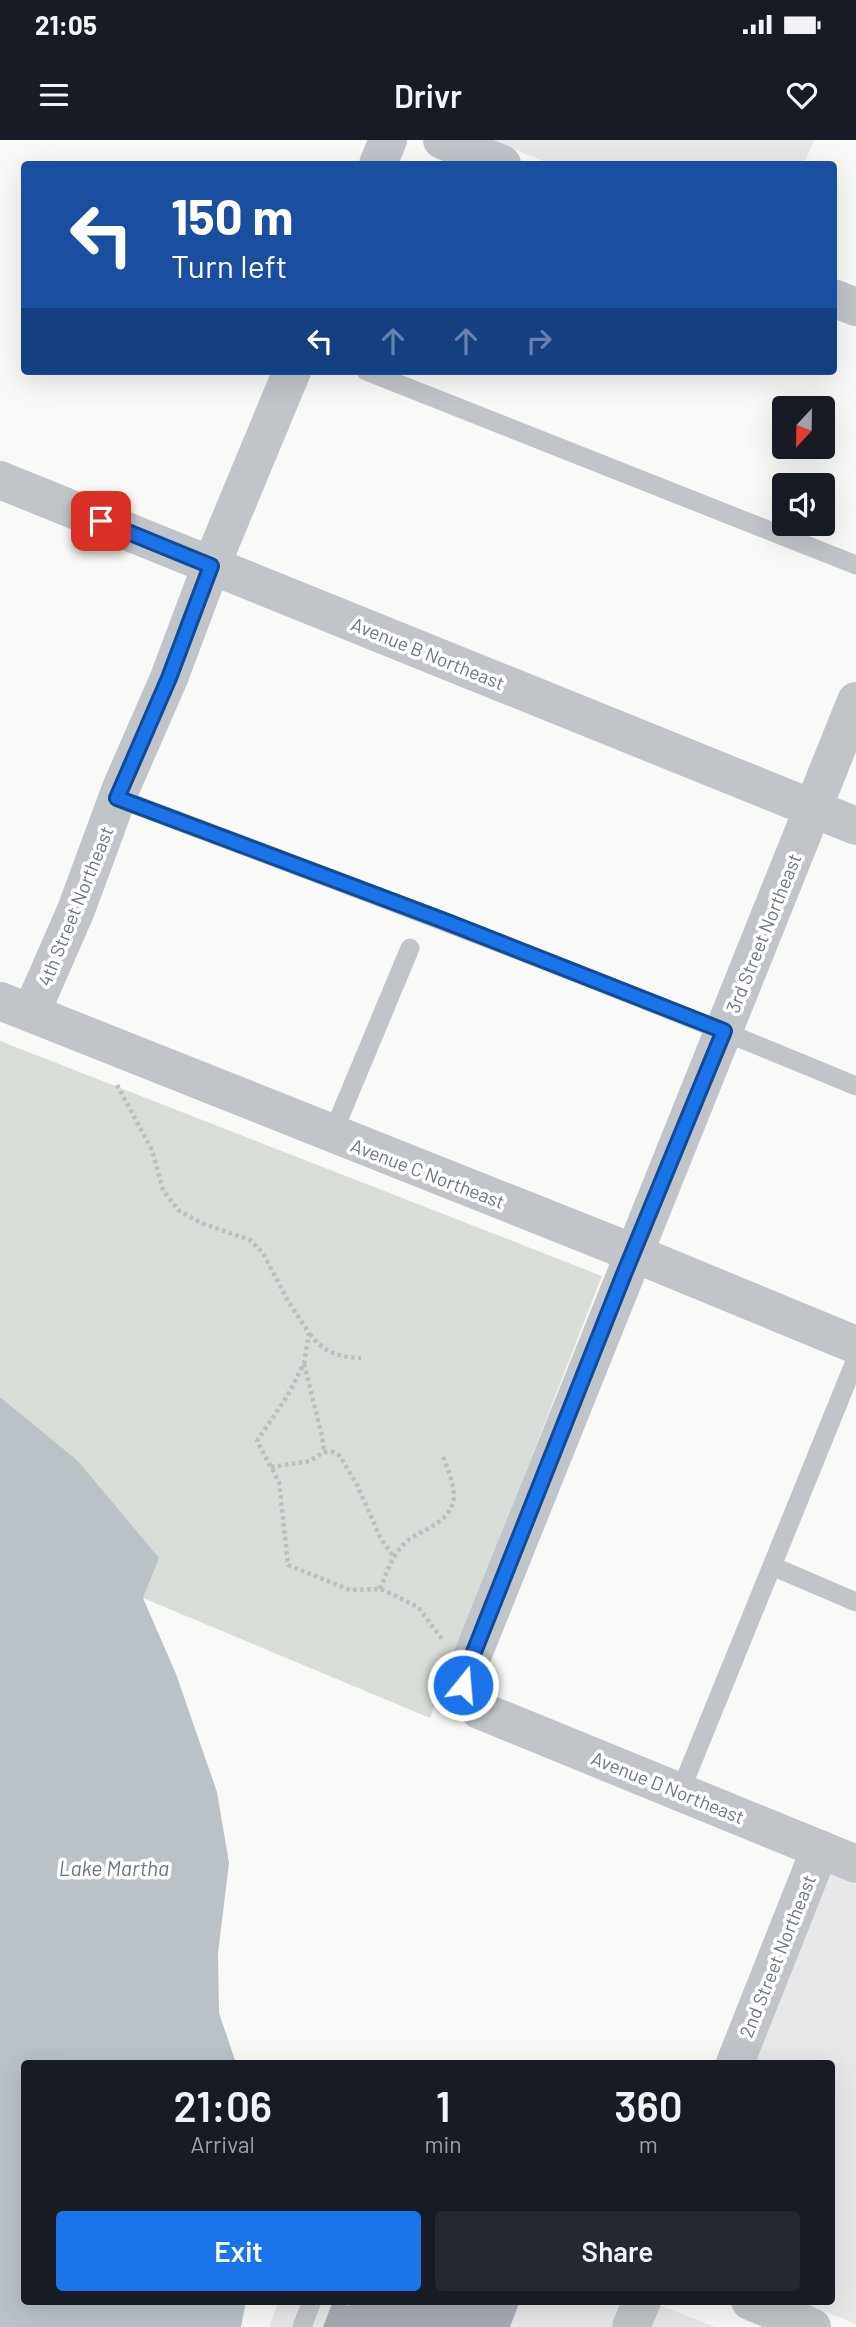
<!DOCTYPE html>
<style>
body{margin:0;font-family:Barlow,sans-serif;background:#242831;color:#f1f3f6;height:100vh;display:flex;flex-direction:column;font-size:26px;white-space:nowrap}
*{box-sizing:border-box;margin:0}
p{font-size:23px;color:#9ea1a6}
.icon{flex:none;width:38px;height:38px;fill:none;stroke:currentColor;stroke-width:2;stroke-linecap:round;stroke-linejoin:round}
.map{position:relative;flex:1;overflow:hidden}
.drawer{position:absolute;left:21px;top:1920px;width:814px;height:245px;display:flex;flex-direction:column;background:#171b24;border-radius:7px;box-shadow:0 7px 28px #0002}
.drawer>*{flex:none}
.top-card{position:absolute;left:21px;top:21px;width:816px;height:214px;border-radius:7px;box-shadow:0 7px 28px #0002;background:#1a4fa0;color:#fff;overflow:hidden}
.needle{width:46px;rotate:202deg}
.fabs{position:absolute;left:772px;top:256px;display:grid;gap:14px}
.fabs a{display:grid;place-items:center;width:63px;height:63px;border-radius:7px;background:#171b24;box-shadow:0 7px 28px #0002;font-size:35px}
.pin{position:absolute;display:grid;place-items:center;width:60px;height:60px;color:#fff;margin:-30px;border-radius:14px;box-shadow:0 4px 10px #0006}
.me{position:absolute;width:77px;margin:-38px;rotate:17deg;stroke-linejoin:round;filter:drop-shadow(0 0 5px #0008)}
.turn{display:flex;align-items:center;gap:24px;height:147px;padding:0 35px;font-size:32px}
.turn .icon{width:91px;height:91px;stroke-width:2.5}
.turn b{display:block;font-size:49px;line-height:60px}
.lanes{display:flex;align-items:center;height:66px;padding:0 35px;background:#0003;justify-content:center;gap:35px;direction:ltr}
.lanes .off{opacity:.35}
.eta{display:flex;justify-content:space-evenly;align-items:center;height:119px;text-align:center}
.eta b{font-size:42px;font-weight:600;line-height:49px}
.action{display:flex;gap:14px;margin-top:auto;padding:14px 35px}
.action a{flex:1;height:80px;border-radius:7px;background:#1a73e8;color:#fff;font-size:28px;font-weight:600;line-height:80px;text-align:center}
.action a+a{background:#242831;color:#f1f3f6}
.status{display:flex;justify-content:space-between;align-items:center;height:49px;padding:0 35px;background:#171b24;direction:ltr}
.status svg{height:19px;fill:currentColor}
header{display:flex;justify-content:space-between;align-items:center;height:91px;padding:0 35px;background:#171b24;font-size:32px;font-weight:600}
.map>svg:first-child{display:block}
.built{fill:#e7e8e7}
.green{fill:#d9ddd7}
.water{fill:#bac2c7}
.building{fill:#a7adb3}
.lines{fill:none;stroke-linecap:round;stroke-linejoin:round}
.path{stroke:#bbbdc0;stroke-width:4.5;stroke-dasharray:3.5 3.5;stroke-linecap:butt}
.lane{stroke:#c1c4c8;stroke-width:19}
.street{stroke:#c1c4c8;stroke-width:38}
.route-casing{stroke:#114b97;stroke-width:18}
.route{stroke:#1a73e8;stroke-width:12}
.labels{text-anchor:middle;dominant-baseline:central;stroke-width:7;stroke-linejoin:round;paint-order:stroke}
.street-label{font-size:19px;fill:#6c7784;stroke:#fff}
.water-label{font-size:21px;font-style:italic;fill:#67777f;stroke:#fff}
</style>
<div class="status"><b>21:05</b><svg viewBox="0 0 49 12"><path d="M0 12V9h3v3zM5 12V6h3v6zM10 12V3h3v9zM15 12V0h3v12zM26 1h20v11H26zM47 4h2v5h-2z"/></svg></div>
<header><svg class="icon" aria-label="menu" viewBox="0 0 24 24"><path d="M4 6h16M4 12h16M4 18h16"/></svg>Drivr<svg class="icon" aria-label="heart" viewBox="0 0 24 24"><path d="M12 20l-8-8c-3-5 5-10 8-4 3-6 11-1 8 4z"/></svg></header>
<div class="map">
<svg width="856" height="2187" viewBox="0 0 856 2187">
<rect width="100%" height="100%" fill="#f9f9f7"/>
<g class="built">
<polygon points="491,0 814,0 804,24 551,24"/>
<polygon points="828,1732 856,1744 856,2184 799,2161 831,2161 831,1923 753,1923"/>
<polygon points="279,2161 650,2161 714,2187 269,2187"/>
</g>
<polygon class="green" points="0,901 602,1136 430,1578 143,1458 77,1320 0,1257"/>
<polygon class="water" points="0,1257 77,1320 159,1418 143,1458 176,1534 217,1652 229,1723 218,1813 219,1873 236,1923 24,1923 24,2161 246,2161 241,2187 0,2187"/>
<polygon class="building" points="333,2161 349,2166 351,2161 417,2161 424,2164 425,2161 520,2161 510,2187 323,2187"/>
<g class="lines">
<g class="path">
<polyline points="117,945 152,1010 163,1050 178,1070 201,1083 250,1100 263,1113 288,1161 309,1193 304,1223 288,1255 257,1301 279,1342 288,1425 350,1450 380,1449 394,1455 418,1467 442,1499"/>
<path d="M310 1194C323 1212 340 1218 361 1218"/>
<polyline points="304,1224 322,1296 324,1312"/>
<polyline points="271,1327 310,1321 324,1312 333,1312 340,1316 357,1345 381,1399 393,1416"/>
<path d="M380 1449C387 1432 392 1415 406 1402 414 1395 425 1391 434 1385 466 1366 452 1341 442 1314"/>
</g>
<g class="lane">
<polyline points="366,231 856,425"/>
<path d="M117 658C365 751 612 844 856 946"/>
<polyline points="332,995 410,808"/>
<polyline points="856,1219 772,1426 856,1462"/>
<polyline points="680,1652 772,1426"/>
<polyline points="302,2187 312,2161"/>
</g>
<g class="street">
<polyline points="442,0 502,24"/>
<polyline points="378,24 388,0"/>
<polyline points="833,158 856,167"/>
<polyline points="0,340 856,686"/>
<path d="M856 561C729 880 599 1198 472 1517L463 1545 479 1570 856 1724"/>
<polyline points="0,861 616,1106 856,1205"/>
<polyline points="31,873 76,770 121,648 169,538 211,426 292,231"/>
<polyline points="735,1923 820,1709"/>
<polyline points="750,2161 812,2187"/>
<polyline points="631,2187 642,2161"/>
</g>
</g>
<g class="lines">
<defs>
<polyline id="route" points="101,381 211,426 169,538 117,658 447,782 724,891 624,1134 472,1517 463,1545"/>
</defs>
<use href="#route" class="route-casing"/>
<use href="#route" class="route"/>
</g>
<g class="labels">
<g class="street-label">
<text transform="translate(428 513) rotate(22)">Avenue B Northeast</text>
<text transform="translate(75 766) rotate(-68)">4th Street Northeast</text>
<text transform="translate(763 793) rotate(-68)">3rd Street Northeast</text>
<text transform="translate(428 1033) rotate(21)">Avenue C Northeast</text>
<text transform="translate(668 1647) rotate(22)">Avenue D Northeast</text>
<text transform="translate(777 1816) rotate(-68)">2nd Street Northeast</text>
</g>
<g class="water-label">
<text x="114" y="1727">Lake Martha</text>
</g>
</g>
</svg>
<div class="fabs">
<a><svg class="needle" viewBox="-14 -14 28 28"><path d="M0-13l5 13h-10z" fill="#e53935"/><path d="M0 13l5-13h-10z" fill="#9ea1a6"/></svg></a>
<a><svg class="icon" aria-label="sound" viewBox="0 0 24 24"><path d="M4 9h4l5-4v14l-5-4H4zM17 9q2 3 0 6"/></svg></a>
</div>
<div class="pin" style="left:101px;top:381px;background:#d93025"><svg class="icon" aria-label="arrive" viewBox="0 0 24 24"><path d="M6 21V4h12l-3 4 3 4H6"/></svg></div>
<svg class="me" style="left:463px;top:1545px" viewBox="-20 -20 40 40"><circle r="17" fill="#1a73e8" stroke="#fff" stroke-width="3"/><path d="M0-11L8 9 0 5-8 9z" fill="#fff"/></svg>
<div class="top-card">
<div class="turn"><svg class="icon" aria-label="left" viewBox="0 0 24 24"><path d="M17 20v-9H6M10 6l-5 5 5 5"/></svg><div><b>150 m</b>Turn left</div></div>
<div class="lanes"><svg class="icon" aria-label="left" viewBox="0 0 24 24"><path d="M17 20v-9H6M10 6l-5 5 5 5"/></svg><svg class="icon off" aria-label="ahead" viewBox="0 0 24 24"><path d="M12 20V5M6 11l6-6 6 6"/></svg><svg class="icon off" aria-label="ahead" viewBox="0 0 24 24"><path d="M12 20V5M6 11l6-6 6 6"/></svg><svg class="icon off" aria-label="right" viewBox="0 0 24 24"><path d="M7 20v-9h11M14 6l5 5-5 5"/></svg></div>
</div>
<section class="drawer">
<div class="eta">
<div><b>21:06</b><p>Arrival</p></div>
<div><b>1</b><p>min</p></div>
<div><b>360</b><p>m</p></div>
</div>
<div class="action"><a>Exit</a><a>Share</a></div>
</section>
</div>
